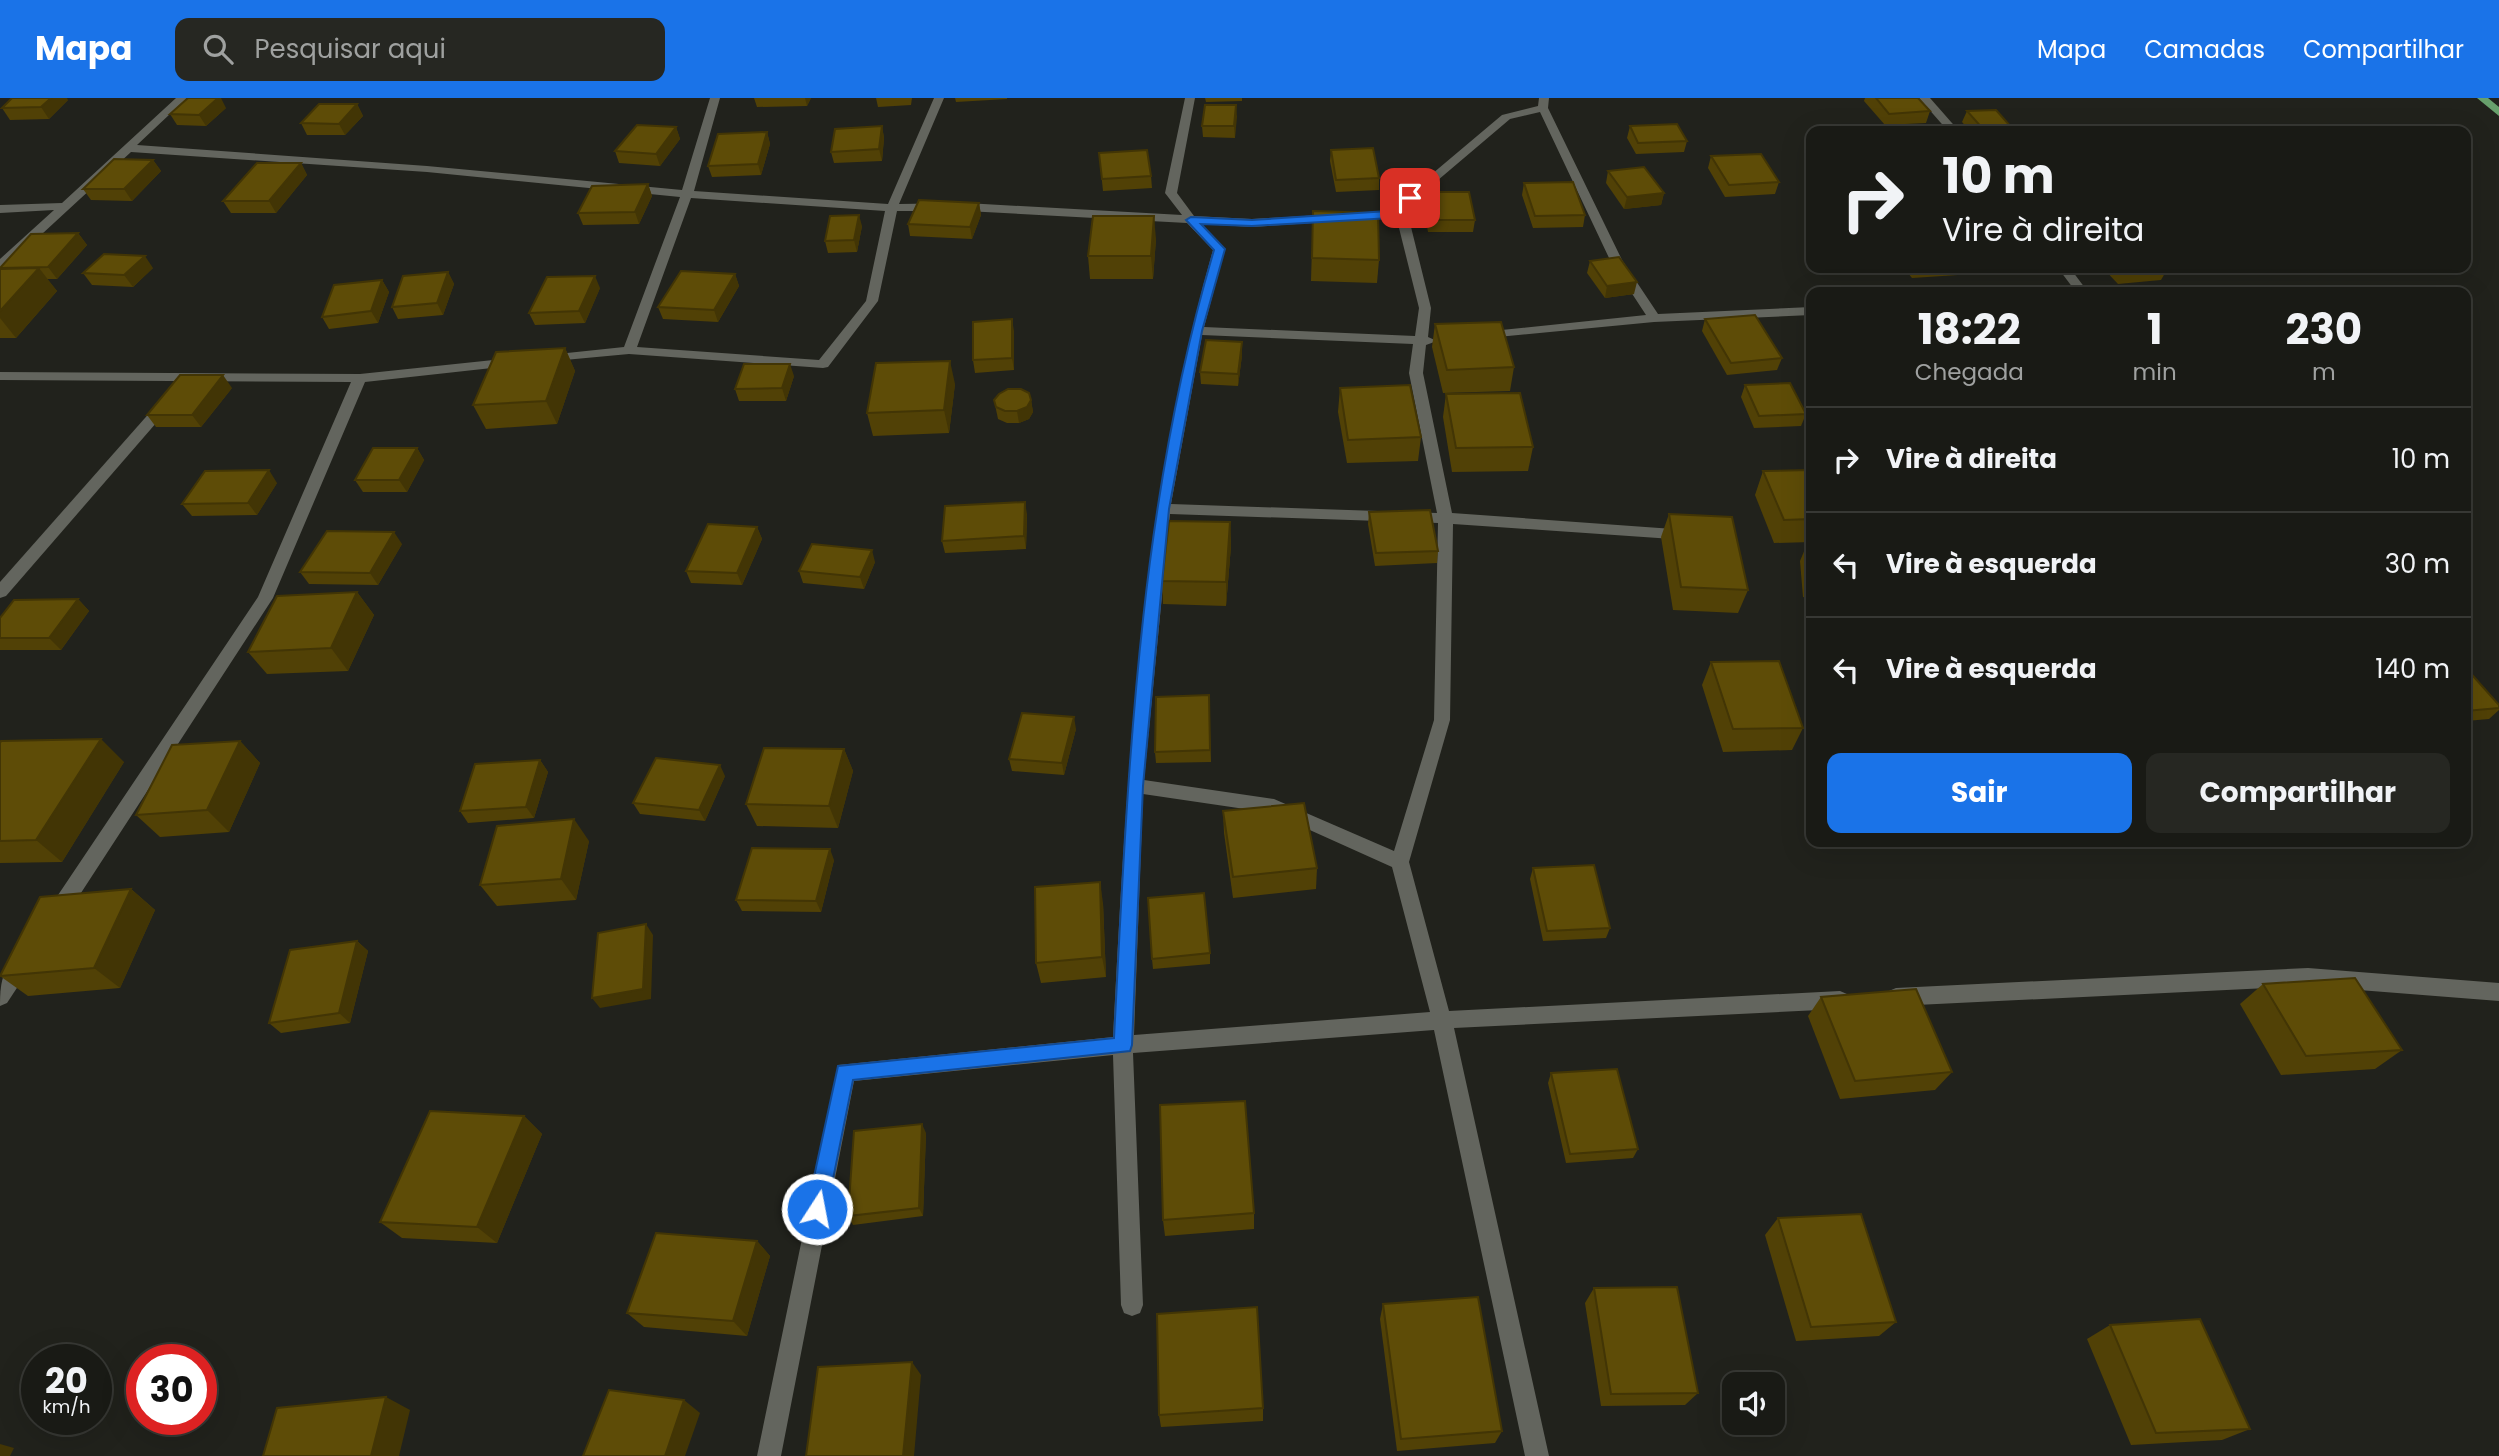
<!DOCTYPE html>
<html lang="pt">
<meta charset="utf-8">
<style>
body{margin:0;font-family:Poppins,sans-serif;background:#262722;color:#f1f3f6;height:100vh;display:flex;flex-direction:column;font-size:26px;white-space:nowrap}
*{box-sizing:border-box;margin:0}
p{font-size:23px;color:#9fa1a0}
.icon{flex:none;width:38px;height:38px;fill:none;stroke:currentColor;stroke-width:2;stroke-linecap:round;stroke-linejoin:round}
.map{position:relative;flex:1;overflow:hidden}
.panel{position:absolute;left:1806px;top:189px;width:665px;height:560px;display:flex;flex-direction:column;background:#191a15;border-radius:14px;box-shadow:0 7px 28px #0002,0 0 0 2px #373834}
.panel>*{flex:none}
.banner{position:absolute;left:1806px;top:28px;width:665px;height:147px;border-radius:14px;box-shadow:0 7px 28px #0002,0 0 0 2px #373834;background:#191a15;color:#f1f3f6;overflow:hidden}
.tools{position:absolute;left:1722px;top:1274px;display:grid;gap:14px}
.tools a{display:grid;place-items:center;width:63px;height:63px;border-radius:14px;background:#191a15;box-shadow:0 7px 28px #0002,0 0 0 2px #373834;font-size:35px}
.speed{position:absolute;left:21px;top:1246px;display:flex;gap:14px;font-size:35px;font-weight:700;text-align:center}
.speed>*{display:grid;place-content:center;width:91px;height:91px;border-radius:50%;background:#191a15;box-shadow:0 7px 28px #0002,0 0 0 2px #373834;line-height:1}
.speed small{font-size:18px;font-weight:400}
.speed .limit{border:10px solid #d22;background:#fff;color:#111}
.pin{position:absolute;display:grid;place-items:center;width:60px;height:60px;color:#fff;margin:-30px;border-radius:14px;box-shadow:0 4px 10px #0006}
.me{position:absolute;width:77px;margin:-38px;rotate:11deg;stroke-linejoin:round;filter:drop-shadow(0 0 5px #0008)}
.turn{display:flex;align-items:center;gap:24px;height:147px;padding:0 21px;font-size:32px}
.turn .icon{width:91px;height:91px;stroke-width:2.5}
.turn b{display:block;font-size:49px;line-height:60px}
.eta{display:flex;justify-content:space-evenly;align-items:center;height:119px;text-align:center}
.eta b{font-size:42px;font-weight:700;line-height:49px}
.cta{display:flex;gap:14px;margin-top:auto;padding:14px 21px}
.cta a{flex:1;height:80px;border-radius:14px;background:#1a73e8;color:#fff;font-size:28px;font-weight:700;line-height:80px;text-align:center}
.cta a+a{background:#262722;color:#f1f3f6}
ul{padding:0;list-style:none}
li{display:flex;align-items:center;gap:21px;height:105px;padding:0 21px;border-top:2px solid #373834}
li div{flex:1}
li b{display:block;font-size:26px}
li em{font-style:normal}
header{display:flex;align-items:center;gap:42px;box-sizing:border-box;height:98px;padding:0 35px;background:#1a73e8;color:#fff}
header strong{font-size:33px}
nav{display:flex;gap:38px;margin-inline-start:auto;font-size:24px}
.search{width:490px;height:63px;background:#262722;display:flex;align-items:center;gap:18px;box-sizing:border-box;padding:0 24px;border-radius:14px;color:#9fa1a0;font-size:26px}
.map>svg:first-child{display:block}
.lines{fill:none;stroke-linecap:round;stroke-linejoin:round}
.minor{fill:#63655e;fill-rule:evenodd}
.major{fill:#68a06c;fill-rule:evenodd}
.wall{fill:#514106}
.shaded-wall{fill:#423505}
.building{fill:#5e4c07;stroke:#423505;stroke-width:2}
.route{fill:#1a73e8;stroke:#114b97;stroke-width:2}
</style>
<header>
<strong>Mapa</strong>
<div class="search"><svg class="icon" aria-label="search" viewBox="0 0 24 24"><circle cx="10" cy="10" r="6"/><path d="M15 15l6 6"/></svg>Pesquisar aqui</div>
<nav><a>Mapa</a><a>Camadas</a><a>Compartilhar</a></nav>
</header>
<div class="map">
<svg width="2499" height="1358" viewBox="0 0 2499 1358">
<rect width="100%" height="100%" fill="#21221c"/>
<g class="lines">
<g class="minor">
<path d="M176 0H187L137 47 427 68 682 92 710 0H720L694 93 888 106 934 0H944L899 106 966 105 1182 117 1165 95 1185 0H1195L1177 95 1194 118 1252 121 1388 113 1502 17 1538 8 1539 0H1549L1548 10 1622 162 1658 216 1811 209V217L1654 224 1477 241V235L1482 234 1646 217 1610 162 1540 14 1510 21 1398 116 1411 129 1431 210 1428 239 1437 243 1426 247 1423 275 1452 415 1687 432 1695 437 1687 442 1453 426 1450 622 1409 764 1449 913 1840 893 1847 896 1850 902 1847 908 1840 911 1454 930 1549 1358H1525L1434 932 1133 955 1143 1207 1140 1215 1132 1218 1124 1215 1121 1207 1113 957 854 983 781 1358H757L838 967 1113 939C1127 674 1140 407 1213 152L1187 125 966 113H897L878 203 828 269 823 270 629 256 543 264V258L548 257 624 249 680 99 427 74 131 54 4 171 0 172V161L54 112 0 115V107L62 105ZM691 100 885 113 866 203 819 262 637 249ZM1388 120 1399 130 1419 210 1415 238 1204 229 1225 151 1201 126 1252 129ZM1202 237 1413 246 1409 275 1437 415 1171 406ZM1170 416 1438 425 1434 622 1394 753 1274 701 1144 682ZM1143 696 1272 715 1392 769 1430 914 1134 937Z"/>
<polygon points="1919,0 1930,0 1959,33 1948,33"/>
<polygon points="2058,170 2070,170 2088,194 2076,194"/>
<polygon points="513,260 520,264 518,267 365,284 273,500 64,821 57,823 50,821 48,815 50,809 258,499 351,284 0,282 0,274 360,276"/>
<polygon points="165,302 170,303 170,309 6,498 0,500 0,484 160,303"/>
<path d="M22 859 29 861 32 867 7 905 0 908C0 889 1 866 22 859Z"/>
<polygon points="2308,870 2499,885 2499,903 2308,888 1896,908 1889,905 1886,899 1889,893 1896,890"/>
</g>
<polygon class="major" points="2477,0 2488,0 2499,9 2499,18"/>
</g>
<g class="wall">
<polygon points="754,0 811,0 807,8 757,9"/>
<polygon points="876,0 912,0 911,7 878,9"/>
<polygon points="955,0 1007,0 1007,1 956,4"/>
<polygon points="1205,0 1242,0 1242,3 1206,4"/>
<polygon points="1865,0 1918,0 1930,13 1926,25 1885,27 1864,3"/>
<polygon points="68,2 49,21 10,22 2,10"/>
<polygon points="357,6 363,18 345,37 307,37 301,25"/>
<polygon points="1236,7 1235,40 1203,39 1202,28"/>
<polygon points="226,10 206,28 177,27 170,16"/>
<polygon points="1967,13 2012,30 2010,33 1970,33 1962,24"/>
<polygon points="882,28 884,40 882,63 834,65 831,54"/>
<polygon points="1630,28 1687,43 1684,54 1636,56 1627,40"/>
<polygon points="676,29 680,41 660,68 619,65 615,53"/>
<polygon points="767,34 770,46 761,77 712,79 708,68"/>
<polygon points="1331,52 1379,80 1379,92 1336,94 1330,63"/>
<polygon points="1099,55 1151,78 1152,90 1103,93"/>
<polygon points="1711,58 1779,84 1775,96 1725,99 1708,70"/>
<polygon points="153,62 161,73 132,103 91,102 83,91"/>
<polygon points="301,65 307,77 276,115 231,115 223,103"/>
<polygon points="1608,73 1664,95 1661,107 1624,111 1606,85"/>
<polygon points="1524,85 1585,117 1583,129 1533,130 1522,97"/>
<polygon points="648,86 652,98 639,126 583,127 578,115"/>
<polygon points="1424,94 1475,122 1473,134 1428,134 1423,106"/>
<polygon points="979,105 981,117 972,141 910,138 908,126"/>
<polygon points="1313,113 1379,162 1377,185 1311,183"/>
<polygon points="862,128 857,154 828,155 825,143"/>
<polygon points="78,135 87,147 57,181 47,181 57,193 16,240 0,240 0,170"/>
<polygon points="1156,141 1153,181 1090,181 1088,158"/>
<polygon points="1590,163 1634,196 1605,200 1587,175"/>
<polygon points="153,170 133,189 92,187 83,175"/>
<polygon points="1904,170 1961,170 1958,177 1912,180"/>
<polygon points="2103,170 2168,170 2161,182 2118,186"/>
<polygon points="448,174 454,186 443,217 398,221 392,209"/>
<polygon points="735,176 739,188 718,224 663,221 658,209"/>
<polygon points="382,182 389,194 378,225 329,231 322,219"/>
<polygon points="600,190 585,225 535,227 529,215"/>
<polygon points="1705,221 1782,260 1777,272 1727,277 1702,233"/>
<polygon points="1435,226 1514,269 1510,293 1443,295 1432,249"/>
<polygon points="1014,233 1014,272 975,275 973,262"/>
<polygon points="1242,244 1242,257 1238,288 1201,286 1200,274"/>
<polygon points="565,250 575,273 557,326 486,331 473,307"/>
<polygon points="794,278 786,303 739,303 735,291"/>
<polygon points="955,286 949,335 873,338 867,315"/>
<polygon points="1745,287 1806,316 1801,328 1754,330 1741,299"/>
<polygon points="232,290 201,329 156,329 147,317"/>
<polygon points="1340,290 1421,339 1418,363 1347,365 1338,314"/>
<polygon points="1446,296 1533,349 1528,373 1452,374 1443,319"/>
<polygon points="994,302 1031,302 1033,314 1029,321 1019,325 1007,325 998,321"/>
<polygon points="417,350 424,362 407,394 363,394 355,382"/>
<polygon points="1811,372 1811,444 1774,445 1755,397 1763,373"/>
<polygon points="277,385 257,417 192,418 182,406"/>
<polygon points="1369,414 1438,453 1437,465 1375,468 1368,426"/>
<polygon points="1027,416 1026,451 945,455 942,443"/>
<polygon points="1669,416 1748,492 1738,515 1673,512 1661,439"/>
<polygon points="1230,424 1231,448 1226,508 1163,506 1162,483"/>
<polygon points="757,429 762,441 742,487 691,485 686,473"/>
<polygon points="402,446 378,487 309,486 300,474"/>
<polygon points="1805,451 1811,451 1811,501 1803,499 1800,463"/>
<polygon points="875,464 864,491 803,485 799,473"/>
<polygon points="357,494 374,517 348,573 267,576 248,554"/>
<polygon points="78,501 89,513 61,552 0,552 0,520"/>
<polygon points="1711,564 1803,630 1792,652 1723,654 1702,587"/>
<polygon points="2466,570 2499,607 2499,612 2489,621 2466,623"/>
<polygon points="1209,597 1211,664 1156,665 1155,654"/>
<polygon points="1076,631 1064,677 1012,673 1009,661"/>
<polygon points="240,643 260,665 229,734 160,739 136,717"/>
<polygon points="0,645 124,664 62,764 0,765"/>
<polygon points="844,651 853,673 838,730 757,728 746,706"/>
<polygon points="540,662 548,674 534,720 468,725 460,713"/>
<polygon points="725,678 705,723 640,716 633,705"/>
<polygon points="1223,713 1317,770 1316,791 1233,800 1224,735"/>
<polygon points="589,743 576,802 497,808 480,787"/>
<polygon points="834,762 821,814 742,813 736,802"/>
<polygon points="1533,770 1610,830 1606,840 1543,843 1530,781"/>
<polygon points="131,791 155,812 120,890 28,898 0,878"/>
<polygon points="1103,805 1106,879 1041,885 1036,865"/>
<polygon points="357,843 368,853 350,925 281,935 269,925"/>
<polygon points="1210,855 1210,866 1153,871 1152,861"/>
<polygon points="2263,886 2402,952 2375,971 2281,977 2240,906"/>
<polygon points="1821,899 1952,974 1935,992 1840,1001 1808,918"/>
<polygon points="1551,975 1638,1051 1633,1060 1566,1065 1548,985"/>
<polygon points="524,1018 542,1036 497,1145 402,1140 380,1124"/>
<polygon points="926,1035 923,1118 853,1127 848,1118"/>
<polygon points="1254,1115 1254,1131 1165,1138 1163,1122"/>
<polygon points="1778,1120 1896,1224 1879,1238 1796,1243 1765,1137"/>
<polygon points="757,1143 770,1158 747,1238 644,1229 627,1215"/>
<polygon points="1594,1190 1698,1295 1685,1307 1601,1308 1585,1205"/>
<polygon points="1383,1206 1502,1333 1495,1345 1397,1353 1380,1221"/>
<polygon points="2110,1227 2250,1331 2222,1342 2131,1347 2087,1241"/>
<polygon points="1263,1310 1263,1323 1161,1329 1159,1317"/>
</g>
<g class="shaded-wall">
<polygon points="51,0 67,0 68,2 49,21 41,9"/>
<polygon points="218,0 221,0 226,10 206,28 199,17"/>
<polygon points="805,0 811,0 807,8"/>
<polygon points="357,6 363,18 345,37 339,26"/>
<polygon points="1236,7 1237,19 1235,40 1234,28"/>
<polygon points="882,28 884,40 882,63 879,51"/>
<polygon points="676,29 680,41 660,68 656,56"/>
<polygon points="767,34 770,46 761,77 758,66"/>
<polygon points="153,62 161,73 132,103 124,91"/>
<polygon points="301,65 307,77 276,115 269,103"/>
<polygon points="648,86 652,98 639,126 635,114"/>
<polygon points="1664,95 1661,107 1624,111 1627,99"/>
<polygon points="979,105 981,117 972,141 970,129"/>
<polygon points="859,117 862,128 857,154 854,142"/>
<polygon points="1154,118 1156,141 1153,181 1151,158"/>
<polygon points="78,135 87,147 57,181 48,169"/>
<polygon points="145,158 153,170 133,189 124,177"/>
<polygon points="39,170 57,193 16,240 0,220 0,213"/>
<polygon points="448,174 454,186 443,217 437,205"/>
<polygon points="735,176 739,188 718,224 714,212"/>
<polygon points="595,178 600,190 585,225 579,213"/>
<polygon points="382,182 389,194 378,225 371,213"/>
<polygon points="1637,184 1634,196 1605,200 1607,188"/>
<polygon points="1012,221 1014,233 1014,272 1012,260"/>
<polygon points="1242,244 1242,257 1238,288 1238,276"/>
<polygon points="565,250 575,273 557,326 546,303"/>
<polygon points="950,263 955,286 949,335 944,312"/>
<polygon points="790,266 794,278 786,303 782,290"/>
<polygon points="223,277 232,290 201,329 192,317"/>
<polygon points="1031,302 1033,314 1029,321 1019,325 1017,313"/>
<polygon points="417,350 424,362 407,394 399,382"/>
<polygon points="269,372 277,385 257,417 248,405"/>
<polygon points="1025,404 1027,416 1026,451 1024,438"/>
<polygon points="1230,424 1231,448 1226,508 1226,484"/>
<polygon points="757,429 762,441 742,487 737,475"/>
<polygon points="394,434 402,446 378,487 370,475"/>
<polygon points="872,452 875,464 864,491 860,479"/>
<polygon points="357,494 374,517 348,573 331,550"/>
<polygon points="78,501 89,513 61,552 49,540"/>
<polygon points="1074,619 1076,631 1064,677 1062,665"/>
<polygon points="101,641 124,664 62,764 36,742"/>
<polygon points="240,643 260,665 229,734 207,712"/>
<polygon points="844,651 853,673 838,730 829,708"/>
<polygon points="540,662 548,674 534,720 526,709"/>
<polygon points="720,667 725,678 705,723 699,712"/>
<polygon points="574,721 589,743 576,802 561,781"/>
<polygon points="830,751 834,762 821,814 816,803"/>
<polygon points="1100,784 1103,805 1106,879 1102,859"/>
<polygon points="131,791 155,812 120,890 94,870"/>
<polygon points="646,826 653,837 651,901 600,910 592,900"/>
<polygon points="357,843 368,853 350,925 339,915"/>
<polygon points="524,1018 542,1036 497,1145 477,1129"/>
<polygon points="922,1026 926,1035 923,1118 919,1110"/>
<polygon points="757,1143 770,1158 747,1238 733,1223"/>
<polygon points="912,1264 921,1277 914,1358 903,1358"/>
<polygon points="386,1299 410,1312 399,1358 371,1358"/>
<polygon points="684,1302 700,1315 685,1358 665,1358"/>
<polygon points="0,1346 14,1350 10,1358 0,1358"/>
</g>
<g class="building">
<polygon points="12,0 51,0 41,9 2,10"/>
<polygon points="188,0 218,0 199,17 170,16"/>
<polygon points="1876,0 1918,0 1930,13 1889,16"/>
<polygon points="319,6 357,6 339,26 301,25"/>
<polygon points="1205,7 1236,7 1234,28 1202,28"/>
<polygon points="1996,12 2012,30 1983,31 1967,13"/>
<polygon points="1677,26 1687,43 1638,45 1630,28"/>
<polygon points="637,27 676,29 656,56 615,53"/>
<polygon points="882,28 879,51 831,54 835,31"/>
<polygon points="767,34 758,66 708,68 718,36"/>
<polygon points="1373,50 1379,80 1336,82 1331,52"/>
<polygon points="1147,52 1151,78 1102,81 1099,55"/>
<polygon points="1761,56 1779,84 1729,87 1711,58"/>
<polygon points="114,61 153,62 124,91 83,91"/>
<polygon points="257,65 301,65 269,103 223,103"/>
<polygon points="1644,69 1664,95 1627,99 1608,73"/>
<polygon points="1573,84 1585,117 1535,118 1524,85"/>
<polygon points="648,86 635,114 578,115 592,88"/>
<polygon points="1424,94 1469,94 1475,122 1429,122"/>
<polygon points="919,102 979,105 970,129 908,126"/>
<polygon points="1313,113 1378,115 1379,162 1312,160"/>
<polygon points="859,117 854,142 825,143 830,118"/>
<polygon points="1093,118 1154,118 1151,158 1088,158"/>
<polygon points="78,135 48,169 0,170 31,136"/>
<polygon points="104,156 145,158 124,177 83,175"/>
<polygon points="1619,159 1637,184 1607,188 1590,163"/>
<polygon points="39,170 0,213 0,171"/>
<polygon points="2121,170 2168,170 2125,174"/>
<polygon points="681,173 735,176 714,212 658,209"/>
<polygon points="448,174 437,205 392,209 403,178"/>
<polygon points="595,178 579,213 529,215 547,179"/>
<polygon points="382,182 371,213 322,219 334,187"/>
<polygon points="1755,217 1782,260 1731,265 1705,221"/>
<polygon points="1012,221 1012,260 973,262 973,224"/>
<polygon points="1501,224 1514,269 1447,272 1435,226"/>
<polygon points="1206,242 1242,244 1238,276 1200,274"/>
<polygon points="565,250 546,303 473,307 496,254"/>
<polygon points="950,263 944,312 867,315 876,265"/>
<polygon points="744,266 790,266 782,290 735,291"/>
<polygon points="180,277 223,277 192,317 147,317"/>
<polygon points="1790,285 1806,316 1759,318 1745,287"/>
<polygon points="1410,287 1421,339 1348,342 1340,290"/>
<polygon points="1008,291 1021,291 1029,295 1031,302 1027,309 1017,313 1005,313 996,309 994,302 999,296"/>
<polygon points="1520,295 1533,349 1456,350 1446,296"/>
<polygon points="373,350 417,350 399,382 355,382"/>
<polygon points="269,372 248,405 182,406 205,373"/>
<polygon points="1811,372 1811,421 1784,422 1763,373"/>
<polygon points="1025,404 1024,438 942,443 945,408"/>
<polygon points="1430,412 1438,453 1376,455 1369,414"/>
<polygon points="1669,416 1732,419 1748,492 1681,489"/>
<polygon points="1169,423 1230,424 1226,484 1162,483"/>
<polygon points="708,426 757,429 737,475 686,473"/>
<polygon points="327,433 394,434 370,475 300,474"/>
<polygon points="812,446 872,452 860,479 799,473"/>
<polygon points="1805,451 1811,451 1811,488 1808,487"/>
<polygon points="357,494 331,550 248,554 277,498"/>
<polygon points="78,501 49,540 0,540 0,520 14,502"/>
<polygon points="1779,563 1803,630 1733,631 1711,564"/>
<polygon points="2466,570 2499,607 2499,610 2466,613"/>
<polygon points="1209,597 1210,652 1155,654 1156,599"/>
<polygon points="1022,615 1074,619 1062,665 1009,661"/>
<polygon points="101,641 36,742 0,743 0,645 1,643"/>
<polygon points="240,643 207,712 136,717 172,647"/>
<polygon points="764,650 844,651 829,708 746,706"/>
<polygon points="656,660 720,667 699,712 633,705"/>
<polygon points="540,662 526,709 460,713 475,666"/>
<polygon points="1304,705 1317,770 1233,779 1223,713"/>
<polygon points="574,721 561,781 480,787 497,728"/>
<polygon points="752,750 830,751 816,803 736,802"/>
<polygon points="1594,767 1610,830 1547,833 1533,770"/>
<polygon points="1100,784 1102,859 1036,865 1035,789"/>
<polygon points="131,791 94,870 0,878 40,799"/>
<polygon points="1204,795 1210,855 1152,861 1148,800"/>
<polygon points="646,826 643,891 592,900 598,835"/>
<polygon points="357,843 339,915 269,925 290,852"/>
<polygon points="2355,880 2402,952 2306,958 2263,886"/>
<polygon points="1916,891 1952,974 1855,983 1821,899"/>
<polygon points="1617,971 1638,1051 1570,1056 1551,975"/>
<polygon points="1245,1003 1254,1115 1163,1122 1160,1007"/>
<polygon points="430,1013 524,1018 477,1129 380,1124"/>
<polygon points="922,1026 919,1110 848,1118 854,1033"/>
<polygon points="1861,1116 1896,1224 1811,1229 1778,1120"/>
<polygon points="656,1135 757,1143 733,1223 627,1215"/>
<polygon points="1677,1189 1698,1295 1611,1296 1594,1190"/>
<polygon points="1478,1199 1502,1333 1401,1341 1383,1206"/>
<polygon points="1257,1209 1263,1310 1159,1317 1157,1216"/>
<polygon points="2200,1221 2250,1331 2156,1335 2110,1227"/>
<polygon points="912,1264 903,1358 806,1358 818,1269"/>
<polygon points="609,1292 684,1302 665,1358 583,1358"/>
<polygon points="386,1299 371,1358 263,1358 277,1310"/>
</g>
<path class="route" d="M1407 98 1416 100 1391 120 1252 128 1201 126 1225 151 1202 233 1169 411 1143 688 1132 947 1130 953 853 982 827 1111 824 1118 817 1121 810 1118 807 1111 838 968 1114 940C1128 675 1138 407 1214 152L1186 122 1191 119 1252 122 1388 113Z"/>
</svg>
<div class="tools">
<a><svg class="icon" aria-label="sound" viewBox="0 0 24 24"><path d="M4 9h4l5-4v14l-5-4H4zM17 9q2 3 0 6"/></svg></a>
</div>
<div class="speed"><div>20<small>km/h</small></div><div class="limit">30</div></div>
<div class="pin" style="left:1410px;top:100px;background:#d93025"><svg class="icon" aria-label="arrive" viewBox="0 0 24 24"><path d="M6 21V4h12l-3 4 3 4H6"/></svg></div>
<svg class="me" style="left:817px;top:1111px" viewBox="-20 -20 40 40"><circle r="17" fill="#1a73e8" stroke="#fff" stroke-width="3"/><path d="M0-11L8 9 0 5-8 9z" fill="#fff"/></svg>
<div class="banner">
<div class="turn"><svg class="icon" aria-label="right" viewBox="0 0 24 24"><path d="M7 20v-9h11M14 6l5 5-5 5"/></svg><div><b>10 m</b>Vire à direita</div></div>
</div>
<section class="panel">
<div class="eta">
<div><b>18:22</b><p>Chegada</p></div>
<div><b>1</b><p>min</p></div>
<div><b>230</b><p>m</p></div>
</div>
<ul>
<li><svg class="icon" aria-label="right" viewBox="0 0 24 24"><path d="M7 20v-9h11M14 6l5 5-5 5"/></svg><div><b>Vire à direita</b></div><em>10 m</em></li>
<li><svg class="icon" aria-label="left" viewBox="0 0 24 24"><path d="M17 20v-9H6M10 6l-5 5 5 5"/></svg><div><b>Vire à esquerda</b></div><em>30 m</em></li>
<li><svg class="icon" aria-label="left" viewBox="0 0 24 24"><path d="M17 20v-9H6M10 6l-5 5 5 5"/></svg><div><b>Vire à esquerda</b></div><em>140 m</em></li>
</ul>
<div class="cta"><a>Sair</a><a>Compartilhar</a></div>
</section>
</div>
